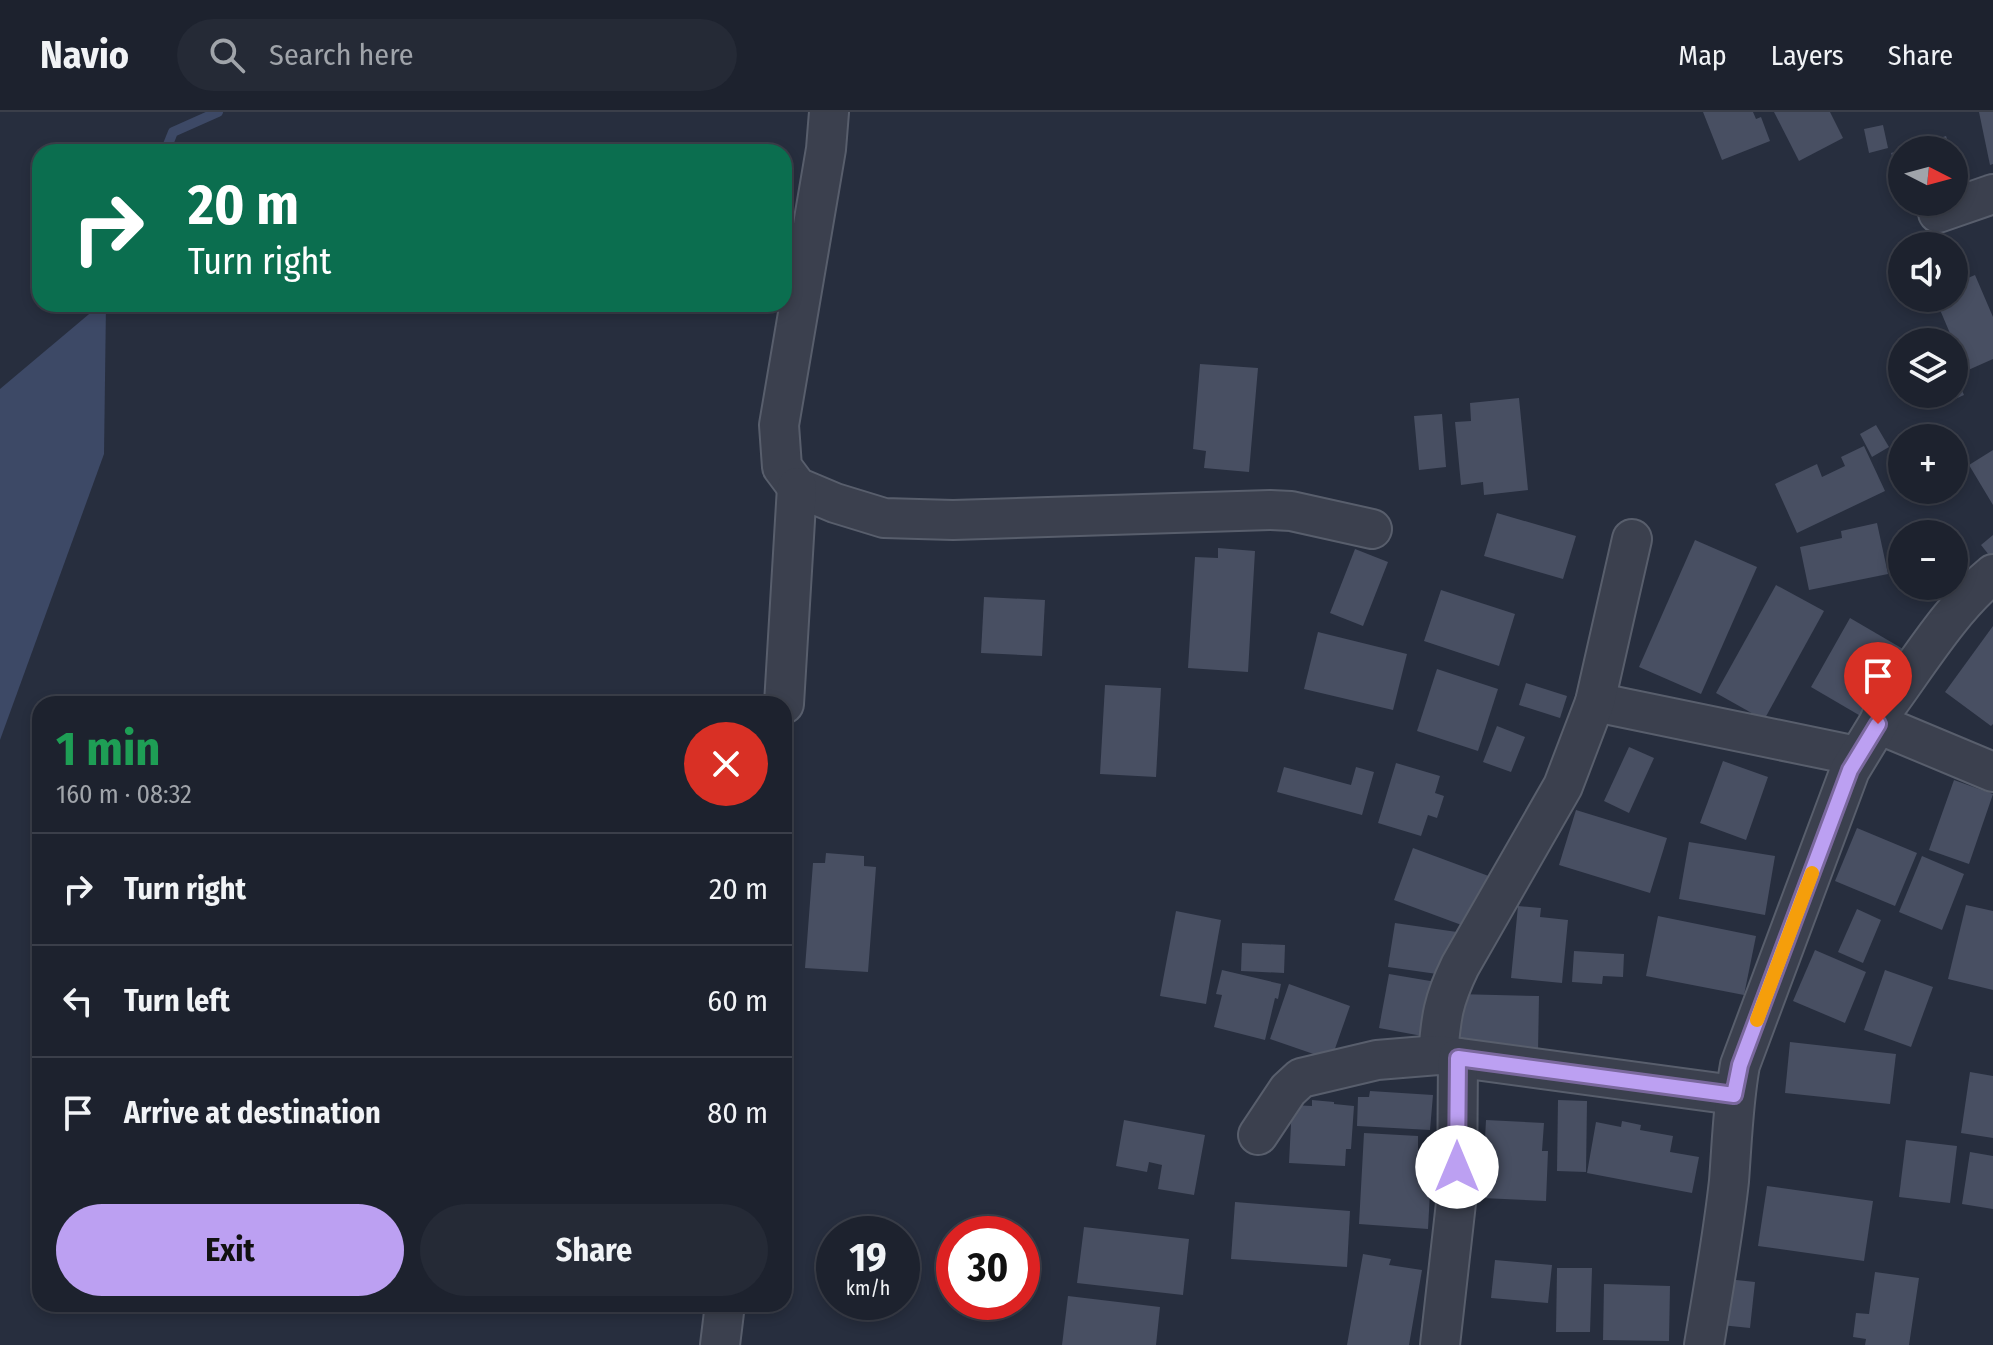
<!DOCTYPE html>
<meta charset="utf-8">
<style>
body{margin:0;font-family:"Fira Sans Condensed",sans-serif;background:#252a36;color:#f1f3f6;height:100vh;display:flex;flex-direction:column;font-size:30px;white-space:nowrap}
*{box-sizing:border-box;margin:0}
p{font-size:26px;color:#a0a4aa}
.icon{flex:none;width:44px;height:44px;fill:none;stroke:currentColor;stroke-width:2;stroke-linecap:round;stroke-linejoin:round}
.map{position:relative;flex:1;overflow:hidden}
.drawer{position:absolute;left:32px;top:584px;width:760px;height:616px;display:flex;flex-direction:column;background:#1d222e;border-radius:24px;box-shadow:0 4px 12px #0003,0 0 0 2px #3b3f4a}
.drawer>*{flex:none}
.banner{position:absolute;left:32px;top:32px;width:760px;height:168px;border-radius:24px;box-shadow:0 4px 12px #0003,0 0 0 2px #3b3f4a;background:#0b6e4f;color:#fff;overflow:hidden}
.needle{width:52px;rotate:96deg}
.controls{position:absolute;left:1888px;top:24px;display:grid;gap:16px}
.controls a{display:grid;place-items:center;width:80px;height:80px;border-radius:50%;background:#1d222e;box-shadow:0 4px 12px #0003,0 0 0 2px #3b3f4a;font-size:40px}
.speed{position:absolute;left:816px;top:1104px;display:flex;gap:16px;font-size:40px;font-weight:700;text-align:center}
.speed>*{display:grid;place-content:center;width:104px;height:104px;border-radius:50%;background:#1d222e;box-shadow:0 4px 12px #0003,0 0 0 2px #3b3f4a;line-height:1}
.speed small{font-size:20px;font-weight:400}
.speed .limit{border:12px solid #d22;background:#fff;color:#111}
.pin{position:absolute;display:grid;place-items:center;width:68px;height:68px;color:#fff;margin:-82px -34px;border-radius:50% 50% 50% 0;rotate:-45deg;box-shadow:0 0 8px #0007}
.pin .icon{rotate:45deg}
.me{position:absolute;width:88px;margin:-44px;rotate:0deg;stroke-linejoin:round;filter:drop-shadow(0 0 6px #0008)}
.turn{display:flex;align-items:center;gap:28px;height:168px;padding:0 24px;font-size:36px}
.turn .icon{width:104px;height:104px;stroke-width:2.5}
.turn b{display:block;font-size:56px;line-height:68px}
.round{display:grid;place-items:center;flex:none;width:84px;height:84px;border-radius:42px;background:#252a36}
.summary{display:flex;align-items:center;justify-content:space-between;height:136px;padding:0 24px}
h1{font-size:48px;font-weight:700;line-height:60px;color:#1e9e55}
.action{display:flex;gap:16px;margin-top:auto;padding:16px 24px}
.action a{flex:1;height:92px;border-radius:48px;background:#bca0f2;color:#111;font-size:32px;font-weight:700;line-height:92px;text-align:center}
.action a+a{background:#252a36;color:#f1f3f6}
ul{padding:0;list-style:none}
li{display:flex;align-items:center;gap:24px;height:112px;padding:0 24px;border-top:2px solid #3b3f4a}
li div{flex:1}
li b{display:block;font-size:30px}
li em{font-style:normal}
header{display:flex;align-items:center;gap:48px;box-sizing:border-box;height:112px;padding:0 40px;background:#1d222e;border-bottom:2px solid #3b3f4a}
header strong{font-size:38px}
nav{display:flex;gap:44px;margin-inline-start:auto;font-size:28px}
.search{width:560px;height:72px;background:#252a36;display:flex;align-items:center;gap:20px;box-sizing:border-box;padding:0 28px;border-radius:44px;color:#a0a4aa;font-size:30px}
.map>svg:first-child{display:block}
.water{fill:#3d4966}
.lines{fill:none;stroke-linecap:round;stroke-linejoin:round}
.stream{stroke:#3d4966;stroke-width:10}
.building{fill:#484f62}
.street-casing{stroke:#585e6c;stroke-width:42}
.street{stroke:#3b404e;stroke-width:38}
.route-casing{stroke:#7a689d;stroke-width:20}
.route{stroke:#bca0f2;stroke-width:14}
.slow{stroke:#f59e0b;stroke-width:14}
</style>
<header>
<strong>Navio</strong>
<div class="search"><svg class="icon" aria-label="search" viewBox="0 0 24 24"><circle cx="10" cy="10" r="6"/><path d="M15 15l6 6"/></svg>Search here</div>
<nav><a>Map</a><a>Layers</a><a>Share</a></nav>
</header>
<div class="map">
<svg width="1993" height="1233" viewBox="0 0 1993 1233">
<rect width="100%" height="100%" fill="#272e3e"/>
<polygon class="water" points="101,192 106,192 104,342 0,628 0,277"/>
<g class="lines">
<polyline class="stream" points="165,40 173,20 218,0"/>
</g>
<g class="building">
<polygon points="1703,0 1753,0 1756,7 1761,5 1770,29 1722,48"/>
<polygon points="1774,0 1830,0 1843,26 1799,49"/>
<polygon points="1979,0 1993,0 1993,52 1990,53"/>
<polygon points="1883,13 1888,36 1869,41 1864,17"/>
<polygon points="1946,24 1951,38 1904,38 1904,37"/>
<polygon points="1902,38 1902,74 1901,74 1891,41"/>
<polygon points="1954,50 1961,69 1954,71"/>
<polygon points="1975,163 1993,205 1993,247 1966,259 1935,186 1954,186 1954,172"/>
<polygon points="1200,252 1258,256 1249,360 1204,356 1206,339 1193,337"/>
<polygon points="1954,261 1964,283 1942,293 1937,282 1954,282"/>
<polygon points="1519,286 1528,378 1484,383 1483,370 1461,373 1455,310 1471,309 1470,291"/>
<polygon points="1442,302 1446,355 1419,358 1414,304"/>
<polygon points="1876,313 1889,335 1872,345 1860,322"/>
<polygon points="1864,334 1885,379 1797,421 1775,372 1817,352 1822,365 1845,354 1841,345"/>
<polygon points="1993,338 1993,393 1969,353"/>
<polygon points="1497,401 1576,424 1563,467 1484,444"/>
<polygon points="1877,411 1888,462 1809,478 1800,435 1842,426 1841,419"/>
<polygon points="1993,423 1993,448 1981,433"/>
<polygon points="1695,428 1757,455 1701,582 1639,555"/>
<polygon points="1218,436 1255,439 1248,560 1188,556 1195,445 1218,446"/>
<polygon points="1355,437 1388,450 1363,514 1330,501"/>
<polygon points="1776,473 1824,499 1764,608 1716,581"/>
<polygon points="1441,478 1515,502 1499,554 1424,529"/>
<polygon points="984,485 1045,488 1042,544 981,541"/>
<polygon points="1850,506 1903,537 1864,606 1811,575"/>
<polygon points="1993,514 1993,612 1991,614 1945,580"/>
<polygon points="1318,520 1407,542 1393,598 1304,577"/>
<polygon points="1437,557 1498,577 1478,639 1417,619"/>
<polygon points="1526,571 1567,584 1560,606 1519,593"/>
<polygon points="1105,573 1161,576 1156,665 1100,662"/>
<polygon points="1497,614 1525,625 1511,660 1483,650"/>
<polygon points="1629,635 1654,646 1629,701 1604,689"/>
<polygon points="1723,649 1768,665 1746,728 1700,711"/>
<polygon points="1396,651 1440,664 1435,681 1444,684 1437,706 1428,703 1421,724 1378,711"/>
<polygon points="1284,655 1351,673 1356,655 1374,660 1362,703 1277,680"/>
<polygon points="1954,668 1993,682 1969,752 1929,738"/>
<polygon points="1576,698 1667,726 1650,781 1559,753"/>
<polygon points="1857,716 1917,741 1895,794 1835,769"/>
<polygon points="1689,730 1775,744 1765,803 1679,787"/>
<polygon points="1413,736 1494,766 1475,818 1394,788"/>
<polygon points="826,741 864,744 864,754 876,755 868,860 805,856 813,751 825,751"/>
<polygon points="1922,744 1964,762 1942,818 1899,800"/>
<polygon points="1966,793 1993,799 1993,878 1948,867"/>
<polygon points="1518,794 1541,796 1540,805 1568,808 1562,871 1511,866"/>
<polygon points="1857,797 1881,808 1863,851 1838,840"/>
<polygon points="1176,799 1221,808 1206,892 1160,884"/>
<polygon points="1658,804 1756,824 1744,883 1646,864"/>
<polygon points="1395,811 1457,820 1451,864 1388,855"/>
<polygon points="1242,831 1285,833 1284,861 1241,859"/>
<polygon points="1815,838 1866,860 1845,911 1793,889"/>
<polygon points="1574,839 1624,842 1623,865 1603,864 1602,872 1572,870"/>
<polygon points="1222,858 1281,872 1278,887 1275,886 1265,928 1214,915 1222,883 1216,882"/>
<polygon points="1885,858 1933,875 1911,935 1864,918"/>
<polygon points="1389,862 1442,871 1433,926 1379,916"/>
<polygon points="1289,872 1350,894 1331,948 1270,927"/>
<polygon points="1456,882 1539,884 1538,940 1455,937"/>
<polygon points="1790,930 1896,942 1890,992 1785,981"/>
<polygon points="1970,960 1993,964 1993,1026 1961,1021"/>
<polygon points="1370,979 1433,983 1430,1018 1357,1014 1358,985 1369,985"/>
<polygon points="1312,988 1334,990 1334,992 1354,994 1351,1037 1346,1037 1345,1054 1289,1051 1292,993 1312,994"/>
<polygon points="1558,988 1587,989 1586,1060 1557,1059"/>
<polygon points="1124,1008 1205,1023 1194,1083 1158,1077 1162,1053 1149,1050 1147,1060 1116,1054"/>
<polygon points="1486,1008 1544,1011 1542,1039 1548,1039 1546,1089 1482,1086"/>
<polygon points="1622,1009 1641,1013 1640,1018 1673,1024 1670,1040 1699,1045 1692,1081 1587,1061 1596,1010 1621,1015"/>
<polygon points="1364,1021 1418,1024 1418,1042 1432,1043 1428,1117 1359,1112"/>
<polygon points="1906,1028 1957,1034 1950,1091 1899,1085"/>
<polygon points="1970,1040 1993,1044 1993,1097 1962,1092"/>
<polygon points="1767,1074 1873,1089 1864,1149 1758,1134"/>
<polygon points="1235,1090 1350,1099 1347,1155 1231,1147"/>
<polygon points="1084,1115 1189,1127 1183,1183 1077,1171"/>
<polygon points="1363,1142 1391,1147 1389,1153 1422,1158 1409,1233 1347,1233"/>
<polygon points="1495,1148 1552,1153 1548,1191 1491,1186"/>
<polygon points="1557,1156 1592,1156 1590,1220 1556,1220"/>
<polygon points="1875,1160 1919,1166 1909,1233 1865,1233 1866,1227 1853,1225 1856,1201 1869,1202"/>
<polygon points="1727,1167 1755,1170 1750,1216 1721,1213"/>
<polygon points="1604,1172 1670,1174 1669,1229 1603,1228"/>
<polygon points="1068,1184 1160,1195 1156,1233 1062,1233"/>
</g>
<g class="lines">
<defs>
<g id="street">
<polyline points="829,0 826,37 779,313 782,355 797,375 835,391 884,406 953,408 1270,398 1291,399 1372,417"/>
<polyline points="1938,101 1993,82"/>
<polyline points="1595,590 1857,644"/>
<polyline points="784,592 797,375"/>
<polyline points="1878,612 1993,660"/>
<path d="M1438 943C1441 905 1443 889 1460 854L1563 674 1595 590 1632 427"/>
<polyline points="1258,1023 1288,978 1301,966 1377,948 1438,943 1734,983"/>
<polyline points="720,1233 725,1192"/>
<polyline points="1440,1233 1457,1082 1458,946"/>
<path d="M1704 1233C1713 1178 1723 1124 1729 1069 1732 1030 1733 991 1740 953L1850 658 1878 612 1885 596C1917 553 1951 496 1993 462"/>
</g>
</defs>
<use href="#street" class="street-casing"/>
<use href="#street" class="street"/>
</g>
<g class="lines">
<defs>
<polyline id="route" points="1457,1055 1458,946 1734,983 1740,953 1850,658 1878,612"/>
</defs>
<use href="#route" class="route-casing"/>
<use href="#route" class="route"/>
<polyline class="slow" points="1757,908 1812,761"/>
</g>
</svg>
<div class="controls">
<a><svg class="needle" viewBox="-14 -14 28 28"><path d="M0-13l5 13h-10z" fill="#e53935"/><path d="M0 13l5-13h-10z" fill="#a0a4aa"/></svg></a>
<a><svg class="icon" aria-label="sound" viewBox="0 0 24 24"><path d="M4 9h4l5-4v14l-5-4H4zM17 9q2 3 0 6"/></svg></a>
<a><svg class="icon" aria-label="layers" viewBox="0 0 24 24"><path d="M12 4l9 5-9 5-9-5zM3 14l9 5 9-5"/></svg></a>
<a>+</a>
<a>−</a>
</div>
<div class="speed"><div>19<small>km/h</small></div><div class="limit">30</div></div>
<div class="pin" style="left:1878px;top:612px;background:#d93025"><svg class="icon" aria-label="arrive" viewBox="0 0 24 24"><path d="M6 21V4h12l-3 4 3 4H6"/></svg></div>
<svg class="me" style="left:1457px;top:1055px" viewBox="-20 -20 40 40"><circle r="19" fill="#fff"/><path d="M0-13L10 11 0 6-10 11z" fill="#bca0f2"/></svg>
<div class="banner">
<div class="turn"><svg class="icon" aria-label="right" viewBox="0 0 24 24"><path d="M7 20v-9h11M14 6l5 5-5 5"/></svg><div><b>20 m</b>Turn right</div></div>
</div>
<section class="drawer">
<div class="summary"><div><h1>1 min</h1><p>160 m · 08:32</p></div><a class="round" style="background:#d93025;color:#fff"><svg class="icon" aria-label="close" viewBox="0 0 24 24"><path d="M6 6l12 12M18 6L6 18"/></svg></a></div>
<ul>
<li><svg class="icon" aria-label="right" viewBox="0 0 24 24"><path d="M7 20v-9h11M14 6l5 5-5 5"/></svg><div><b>Turn right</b></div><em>20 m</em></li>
<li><svg class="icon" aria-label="left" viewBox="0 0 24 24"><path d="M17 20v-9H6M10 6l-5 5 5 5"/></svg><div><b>Turn left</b></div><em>60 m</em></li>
<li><svg class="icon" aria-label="arrive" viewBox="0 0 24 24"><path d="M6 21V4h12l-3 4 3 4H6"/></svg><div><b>Arrive at destination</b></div><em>80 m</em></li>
</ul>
<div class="action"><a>Exit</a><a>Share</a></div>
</section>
</div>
